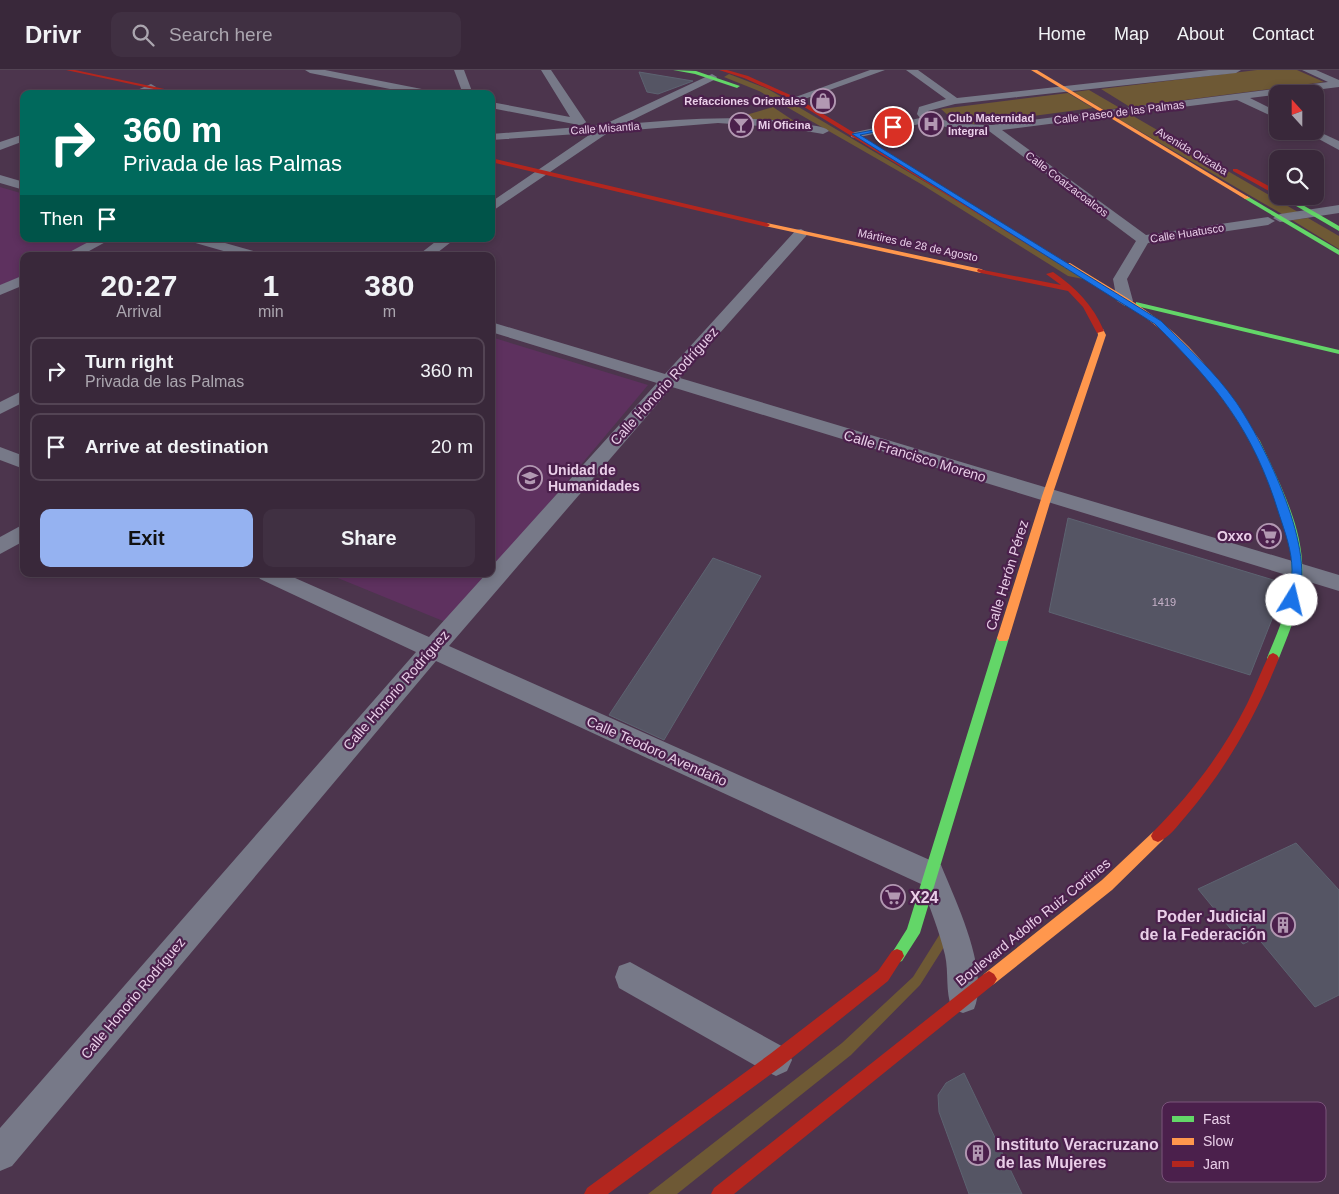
<!DOCTYPE html>
<meta charset="utf-8">
<style>
body{margin:0;font-family:Helvetica,sans-serif;background:#403042;color:#f1f3f6;height:100vh;display:flex;flex-direction:column;font-size:19px;white-space:nowrap}
*{box-sizing:border-box;margin:0}
p{font-size:16px;color:#aba6af}
.icon{flex:none;width:28px;height:28px;fill:none;stroke:currentColor;stroke-width:2;stroke-linecap:round;stroke-linejoin:round}
.map{position:relative;flex:1;overflow:hidden}
.details{position:absolute;left:20px;top:182px;width:475px;height:325px;display:flex;flex-direction:column;background:#39283a;border-radius:10px;box-shadow:0 2px 8px #0003,0 0 0 1px #534454}
.details>*{flex:none}
.top-card{position:absolute;left:20px;top:20px;width:475px;height:152px;border-radius:10px;box-shadow:0 2px 8px #0003,0 0 0 1px #534454;background:#00695c;color:#fff;overflow:hidden}
.needle{width:32px;rotate:339deg}
.controls{position:absolute;left:1269px;top:15px;display:grid;gap:10px}
.controls a{display:grid;place-items:center;width:55px;height:55px;border-radius:10px;background:#39283a;box-shadow:0 2px 8px #0003,0 0 0 1px #534454;font-size:25px}
.pin{position:absolute;display:grid;place-items:center;width:42px;height:42px;color:#fff;margin:-21px;border:2px solid #fff;border-radius:50%;box-shadow:0 1px 5px #0007}
.me{position:absolute;width:55px;margin:-28px;rotate:9deg;stroke-linejoin:round;filter:drop-shadow(0 0 4px #0008)}
.turn{display:flex;align-items:center;gap:18px;height:105px;padding:0 20px;font-size:22px}
.turn .icon{width:65px;height:65px;stroke-width:2.5}
.turn b{display:block;font-size:35px;line-height:42px}
.then{display:flex;align-items:center;height:48px;padding:0 20px;background:#0003;gap:10px;font-size:19px}
.eta{display:flex;justify-content:space-evenly;align-items:center;height:85px;text-align:center}
.eta b{font-size:30px;font-weight:800;line-height:35px}
.cta{display:flex;gap:10px;margin-top:auto;padding:10px 20px}
.cta a{flex:1;height:58px;border-radius:10px;background:#95b2f1;color:#111;font-size:20px;font-weight:800;line-height:58px;text-align:center}
.cta a+a{background:#403042;color:#f1f3f6}
ul{padding:0;list-style:none}
li{display:flex;align-items:center;gap:15px;height:68px;margin:0 10px 8px;padding:0 10px;border:2px solid #534454;border-radius:10px}
li div{flex:1}
li b{display:block;font-size:19px}
li em{font-style:normal}
header{display:flex;align-items:center;gap:30px;box-sizing:border-box;height:70px;padding:0 25px;background:#39283a;border-bottom:1px solid #534454}
header strong{font-size:24px}
nav{display:flex;gap:28px;margin-inline-start:auto;font-size:18px}
.search{width:350px;height:45px;background:#403042;display:flex;align-items:center;gap:12px;box-sizing:border-box;padding:0 18px;border-radius:10px;color:#aba6af;font-size:19px}
.map>svg:first-child{display:block}
.built{fill:#5e315f}
.green{fill:#6e5935}
.building{fill:#555564;stroke:#5d6371}
.lines{fill:none;stroke-linecap:round;stroke-linejoin:round}
.street{fill:#777988;fill-rule:evenodd}
.fast{fill:#63d668;fill-rule:evenodd}
.slow{fill:#ff974d;fill-rule:evenodd}
.jam{fill:#b3261e;fill-rule:evenodd}
.route{fill:#1a73e8;stroke:#114b97}
.labels{text-anchor:middle;dominant-baseline:central;stroke-width:4.5;stroke-linejoin:round;paint-order:stroke}
.far-poi-label{font-size:11px;font-weight:bold;fill:#e9cee8;stroke:#4b204c;text-anchor:start}
.far-street-label{font-size:11px;fill:#e9cee8;stroke:#4b204c}
.number-label{font-size:11px;fill:#c4b0c7}
.street-label{font-size:14px;fill:#e9cee8;stroke:#4b204c}
.poi-label{font-size:14px;font-weight:bold;fill:#e9cee8;stroke:#4b204c;text-anchor:start}
.near-poi-label{font-size:16px;font-weight:bold;fill:#e9cee8;stroke:#4b204c;text-anchor:start}
.key{fill:#4b204c;stroke:#7a547b;stroke-width:1}
.key-label{font-size:14px;fill:#e9cee8}
</style>
<header>
<strong>Drivr</strong>
<div class="search"><svg class="icon" aria-label="search" viewBox="0 0 24 24"><circle cx="10" cy="10" r="6"/><path d="M15 15l6 6"/></svg>Search here</div>
<nav><a>Home</a><a>Map</a><a>About</a><a>Contact</a></nav>
</header>
<div class="map">
<svg width="1339" height="1124" viewBox="0 0 1339 1124">
<rect width="100%" height="100%" fill="#4c354d"/>
<g class="built">
<polygon points="0,117 24,124 24,169 98,169 62,186 24,186 24,205 0,216"/>
<polygon points="491,267 648,315 491,502"/>
<polygon points="328,504 489,504 448,553"/>
</g>
<g class="green">
<polygon points="1257,0 1297,0 1324,12 1130,37 1101,19"/>
<polygon points="729,4 768,19 1093,211 1068,206 921,114 759,21 724,7"/>
<polygon points="1089,20 1120,38 1104,40 1074,22"/>
<polygon points="1068,23 1093,38 974,54 951,48 941,39"/>
<polygon points="773,37 800,55 739,47"/>
<polygon points="1128,43 1298,142 1282,144 1112,45"/>
<polygon points="1308,148 1339,166 1339,179 1292,150"/>
<polygon points="943,859 944,877 920,915 851,985 677,1124 648,1124 842,973 913,907"/>
</g>
<g class="building">
<polygon points="639,2 693,11 658,24 647,22"/>
<polygon points="1068,448 1280,512 1274,544 1250,605 1049,542"/>
<polygon points="713,488 761,506 664,670 609,645"/>
<polygon points="1296,773 1339,820 1339,925 1315,937 1257,867 1243,874 1198,819"/>
<polygon points="964,1003 1022,1124 969,1124 939,1042 938,1025 946,1013"/>
</g>
<g class="lines">
<g class="street">
<polygon points="305,0 325,0 432,21 437,24 415,24 310,3"/>
<polygon points="454,0 464,0 473,24 463,24"/>
<polygon points="541,0 551,0 586,52 584,54 579,55 491,38 491,32 570,47"/>
<polygon points="870,0 885,0 799,31 791,31 790,29"/>
<path d="M906 0H918L957 28 1209 0H1241L1236 3 955 34 928 41V43C948 55 969 54 992 55L1328 12 1302 0H1316L1339 10V17L1250 28 1278 42V49L1237 30 1002 60 1146 165 1268 147 1275 151 1268 155 1148 173 1127 209 1133 231 1125 236 1117 231 1113 209 1136 171 989 61 956 60 929 52 855 68 851 67V63L920 48 917 44 919 37 946 29Z"/>
<path d="M712 4 717 7 716 9 624 54C684 49 743 44 803 54 811 56 823 55 829 61L823 64 788 58 718 53 609 62 491 142V132L592 63 491 70V64L603 55Z"/>
<path d="M151 14 156 17C148 24 138 24 128 24Z"/>
<polygon points="1315,60 1339,71 1339,80 1304,61"/>
<polygon points="24,64 24,71 0,80 0,72"/>
<polygon points="0,105 24,112 24,120 0,113"/>
<polygon points="1339,135 1339,143 1280,152 1273,148 1280,144"/>
<path d="M801 159 808 163 806 166 680 308 1339 505V521L672 317 449 576 941 795C956 832 990 901 974 939L963 943 952 939C945 921 949 903 945 885 939 860 930 838 921 814L436 591 12 1096 0 1101V1058L416 582 260 509 257 504H286L429 567 486 504H491V497L657 313 491 262V252L665 304 796 160Z"/>
<polygon points="94,169 111,169 80,186 62,186"/>
<polygon points="190,169 211,169 260,183 262,186 241,186 192,172"/>
<polygon points="439,169 455,169 433,186 417,186"/>
<polygon points="24,205 24,215 0,225 0,215"/>
<polygon points="24,320 24,332 0,344 0,332"/>
<polygon points="0,377 24,386 24,399 0,390"/>
<polygon points="24,454 24,471 0,484 0,467"/>
<polygon points="630,892 787,979 792,990 787,1001 776,1006 765,1001 619,918 615,907 619,896"/>
</g>
<g class="fast">
<polygon points="673,0 696,1 740,16 737,18 695,4"/>
<polygon points="1247,126 1339,180 1339,185 1245,129 1244,128"/>
<polygon points="1279,126 1287,126 1339,156 1339,161"/>
<polygon points="1136,232 1339,280 1339,284 1136,236"/>
<path d="M1255 368 1260 371C1280 414 1306 462 1302 510 1300 537 1289 563 1279 588L1277 591H1269L1267 588C1277 563 1289 538 1291 511 1296 462 1270 414 1250 371Z"/>
<polygon points="1003,564 1007,565 1009,568 920,863 902,891 897,893 892,891 890,886 907,859 997,568 999,565"/>
</g>
<g class="slow">
<polygon points="1031,0 1037,0 1250,128 1245,129"/>
<polygon points="767,153 981,199 985,201 981,203 765,156 765,154"/>
<path d="M1064 193H1070C1100 212 1132 229 1160 251 1201 283 1232 327 1260 371L1258 373H1252C1224 329 1196 287 1155 255 1127 232 1095 215 1064 197Z"/>
<polygon points="1097,259 1103,259 1106,265 1052,426 1009,568 1007,571 999,571 997,568 1042,426 1098,265"/>
<polygon points="1158,760 1163,762 1165,766 1163,770 1112,820 994,914 989,917 984,914 981,909 984,904 1102,810 1153,762"/>
</g>
<g class="jam">
<polygon points="66,0 75,0 188,24 177,24"/>
<polygon points="719,0 727,0 748,6 797,28 1071,195 1064,197 793,30 744,8"/>
<polygon points="491,88 767,153 770,155 767,157 491,92"/>
<polygon points="1233,99 1237,99 1278,121 1278,126 1233,101"/>
<path d="M978 199 1061 215 1046 204 1053 202C1076 218 1093 235 1104 261L1097 263 1083 237 1068 221 981 203 977 201Z"/>
<path d="M1273 583 1277 585 1279 588C1256 646 1226 699 1186 746 1178 755 1169 768 1158 772L1153 770 1151 766 1153 762C1191 724 1223 682 1247 634 1255 618 1261 601 1269 585Z"/>
<polygon points="897,879 902,881 904,886 888,911 782,996 608,1124 584,1124 587,1118 770,984 878,901 892,881"/>
<polygon points="989,901 994,904 997,909 994,914 734,1124 711,1124 714,1118 984,904"/>
</g>
</g>
<path class="route" d="M895 56V58L860 65 1161 251C1187 277 1215 302 1236 332 1264 373 1320 484 1296 533H1288L1286 530C1288 520 1292 509 1292 500 1292 481 1285 462 1279 444 1253 359 1217 316 1155 254L852 64Z"/>
<defs>
<symbol id="shop-ring" viewBox="-11 -11 22 22"><circle r="9.5" fill="#4b204c" stroke="#b298b2" stroke-width="1.5"/><path d="M-5-2.5h2.3a2.7 3.5 0 0 1 5.4 0H5L5.5 6h-11ZM-1.5-2.5h3a1.5 2.3 0 0 0-3 0Z" fill="#b298b2"/></symbol>
<symbol id="hospital-ring" viewBox="-11 -11 22 22"><circle r="9.5" fill="#4b204c" stroke="#b298b2" stroke-width="1.5"/><path d="M-5-5h3v3.5h4V-5h3V5h-3V1.5h-4V5h-3Z" fill="#b298b2"/></symbol>
<symbol id="bar-ring" viewBox="-11 -11 22 22"><circle r="9.5" fill="#4b204c" stroke="#b298b2" stroke-width="1.5"/><path d="M-6-5H6L.8 .8V4.5H3.5V6h-7V4.5H-.8V.8Z" fill="#b298b2"/></symbol>
<symbol id="university-ring" viewBox="-11 -11 22 22"><circle r="9.5" fill="#4b204c" stroke="#b298b2" stroke-width="1.5"/><path d="M0-5L7-2L0 1L-7-2ZM-4 1L0 2.5L4 1V4Q0 6-4 4Z" fill="#b298b2"/></symbol>
<symbol id="supermarket-ring" viewBox="-11 -11 22 22"><circle r="9.5" fill="#4b204c" stroke="#b298b2" stroke-width="1.5"/><path d="M-6-5.5h2.5l.6 2H6L4.5 2H-2.5L-4.4-4H-6ZM-1.5 3.2a1.3 1.3 0 1 0 .1 0ZM3 3.2a1.3 1.3 0 1 0 .1 0Z" fill="#b298b2"/></symbol>
<symbol id="building-ring" viewBox="-11 -11 22 22"><circle r="9.5" fill="#4b204c" stroke="#b298b2" stroke-width="1.5"/><path d="M-4-6H4V6H1V3H-1V6H-4ZM-2.5-4.3h1.7v1.8h-1.7ZM.8-4.3h1.7v1.8H.8ZM-2.5-1h1.7V.8h-1.7ZM.8-1h1.7V.8H.8Z" fill="#b298b2"/></symbol>
</defs>
<g fill-rule="evenodd">
<use href="#shop-ring" x="809" y="17" width="28" height="28"/>
<use href="#hospital-ring" x="917" y="40" width="28" height="28"/>
<use href="#bar-ring" x="727" y="41" width="28" height="28"/>
<use href="#university-ring" x="516" y="394" width="28" height="28"/>
<use href="#supermarket-ring" x="1255" y="452" width="28" height="28"/>
<use href="#supermarket-ring" x="879" y="813" width="28" height="28"/>
<use href="#building-ring" x="1269" y="841" width="28" height="28"/>
<use href="#building-ring" x="964" y="1069" width="28" height="28"/>
</g>
<g class="labels">
<g class="far-poi-label">
<text x="806" y="31" text-anchor="end">Refacciones Orientales</text>
<text x="948" y="48">Club Maternidad<tspan x="948" dy="13">Integral</tspan></text>
<text x="758" y="55">Mi Oficina</text>
</g>
<g class="far-street-label">
<text transform="translate(1119 42) rotate(-7)">Calle Paseo de las Palmas</text>
<text transform="translate(605 58) rotate(-4)">Calle Misantla</text>
<text transform="translate(1192 81) rotate(31)">Avenida Orizaba</text>
<text transform="translate(1067 114) rotate(37)">Calle Coatzacoalcos</text>
<text transform="translate(1187 163) rotate(-9)">Calle Huatusco</text>
<text transform="translate(918 175) rotate(12)">Mártires de 28 de Agosto</text>
</g>
<g class="number-label">
<text x="1164" y="532">1419</text>
</g>
<g class="street-label">
<text transform="translate(664 316) rotate(-48)">Calle Honorio Rodríguez</text>
<text transform="translate(915 386) rotate(17)">Calle Francisco Moreno</text>
<text transform="translate(1007 505) rotate(-73)">Calle Herón Pérez</text>
<text transform="translate(396 620) rotate(-49)">Calle Honorio Rodríguez</text>
<text transform="translate(657 681) rotate(24)">Calle Teodoro Avendaño</text>
<text transform="translate(1033 852) rotate(-39)">Boulevard Adolfo Ruiz Cortines</text>
<text transform="translate(133 928) rotate(-50)">Calle Honorio Rodríguez</text>
</g>
<g class="poi-label">
<text x="548" y="400">Unidad de<tspan x="548" dy="16">Humanidades</tspan></text>
<text x="1252" y="466" text-anchor="end">Oxxo</text>
</g>
<g class="near-poi-label">
<text x="910" y="827">X24</text>
<text x="1266" y="846" text-anchor="end">Poder Judicial<tspan x="1266" dy="18">de la Federación</tspan></text>
<text x="996" y="1074">Instituto Veracruzano<tspan x="996" dy="18">de las Mujeres</tspan></text>
</g>
</g>
<rect x="1162" y="1032" width="164" height="80" rx="8" class="key"/>
<rect x="1172" y="1046" width="22" height="6" fill="#63d668"/>
<rect x="1172" y="1068" width="22" height="7" fill="#ff974d"/>
<rect x="1172" y="1091" width="22" height="6" fill="#b3261e"/>
<g class="key-label">
<text x="1203" y="1054">Fast</text>
<text x="1203" y="1076">Slow</text>
<text x="1203" y="1099">Jam</text>
</g>
</svg>
<div class="controls">
<a><svg class="needle" viewBox="-14 -14 28 28"><path d="M0-13l5 13h-10z" fill="#e53935"/><path d="M0 13l5-13h-10z" fill="#aba6af"/></svg></a>
<a><svg class="icon" aria-label="search" viewBox="0 0 24 24"><circle cx="10" cy="10" r="6"/><path d="M15 15l6 6"/></svg></a>
</div>
<div class="pin" style="left:893px;top:57px;background:#d93025"><svg class="icon" aria-label="arrive" viewBox="0 0 24 24"><path d="M6 21V4h12l-3 4 3 4H6"/></svg></div>
<svg class="me" style="left:1292px;top:530px" viewBox="-20 -20 40 40"><circle r="19" fill="#fff"/><path d="M0-13L10 11 0 6-10 11z" fill="#1a73e8"/></svg>
<div class="top-card">
<div class="turn"><svg class="icon" aria-label="right" viewBox="0 0 24 24"><path d="M7 20v-9h11M14 6l5 5-5 5"/></svg><div><b>360 m</b>Privada de las Palmas</div></div>
<div class="then">Then<svg class="icon" aria-label="arrive" viewBox="0 0 24 24"><path d="M6 21V4h12l-3 4 3 4H6"/></svg></div>
</div>
<section class="details">
<div class="eta">
<div><b>20:27</b><p>Arrival</p></div>
<div><b>1</b><p>min</p></div>
<div><b>380</b><p>m</p></div>
</div>
<ul>
<li><svg class="icon" aria-label="right" viewBox="0 0 24 24"><path d="M7 20v-9h11M14 6l5 5-5 5"/></svg><div><b>Turn right</b><p>Privada de las Palmas</p></div><em>360 m</em></li>
<li><svg class="icon" aria-label="arrive" viewBox="0 0 24 24"><path d="M6 21V4h12l-3 4 3 4H6"/></svg><div><b>Arrive at destination</b></div><em>20 m</em></li>
</ul>
<div class="cta"><a>Exit</a><a>Share</a></div>
</section>
</div>
